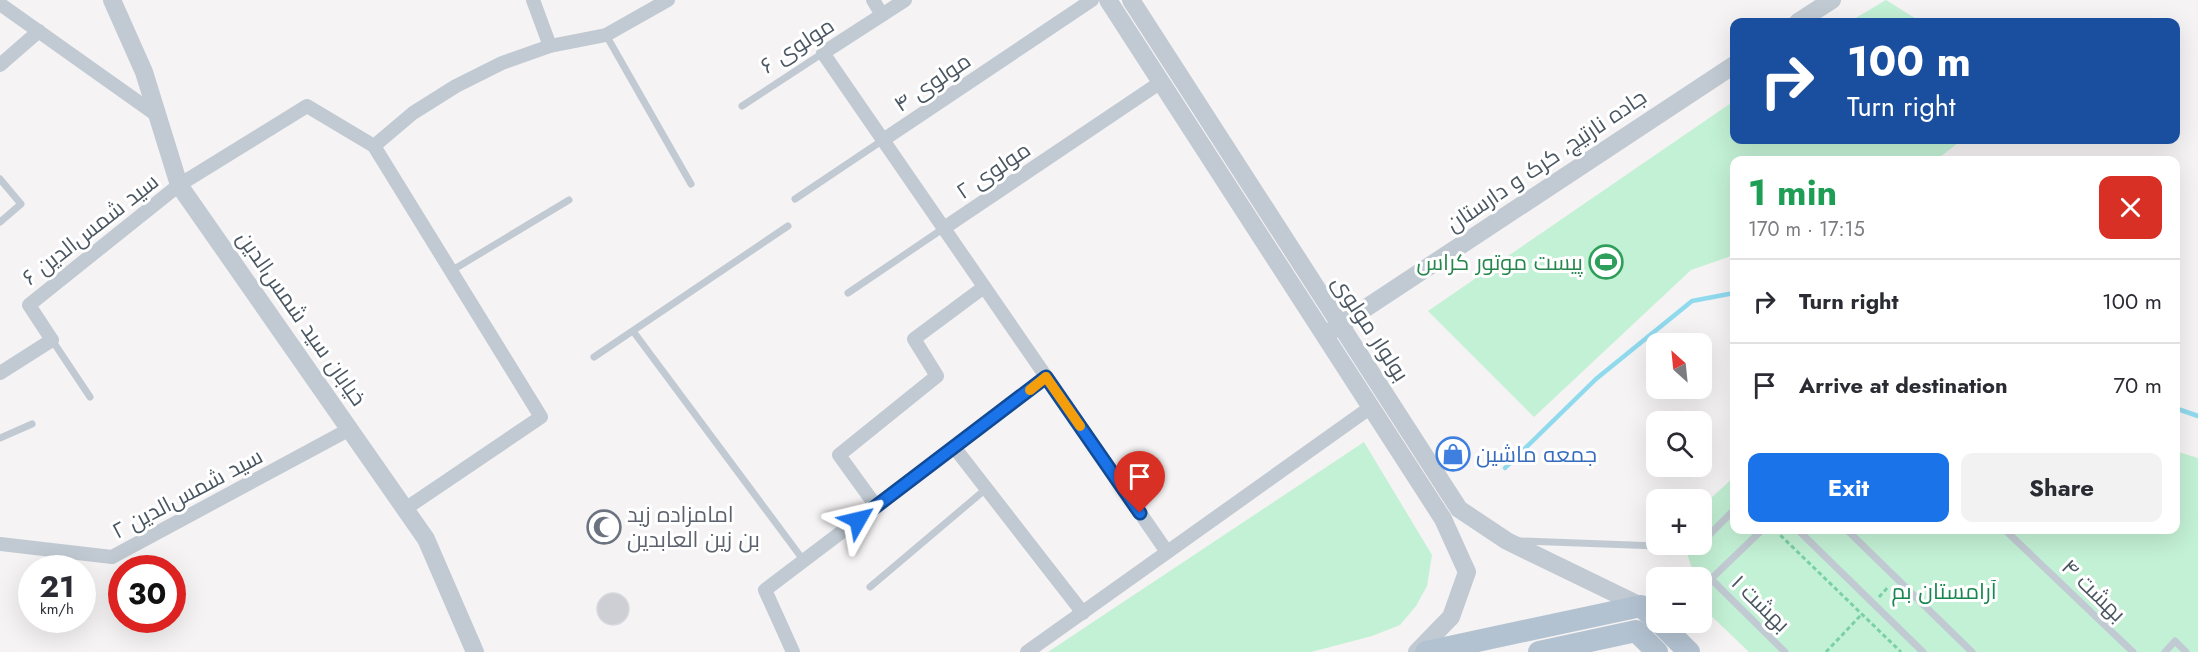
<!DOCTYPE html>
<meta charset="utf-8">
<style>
body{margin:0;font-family:Jost,Cairo,sans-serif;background:#f2f2f3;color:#2b2b33;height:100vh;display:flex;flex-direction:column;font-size:22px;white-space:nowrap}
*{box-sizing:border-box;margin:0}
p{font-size:20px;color:#7c7c81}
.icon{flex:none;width:33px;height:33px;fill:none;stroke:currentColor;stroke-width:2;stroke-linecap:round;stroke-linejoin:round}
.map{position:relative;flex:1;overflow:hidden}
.side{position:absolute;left:1730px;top:156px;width:450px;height:378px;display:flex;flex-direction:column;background:#fff;border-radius:12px;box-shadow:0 6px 24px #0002}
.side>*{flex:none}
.top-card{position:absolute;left:1730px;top:18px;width:450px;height:126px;border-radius:12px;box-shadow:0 6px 24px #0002;background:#1a4fa0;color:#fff;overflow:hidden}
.needle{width:39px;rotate:333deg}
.controls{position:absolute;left:1646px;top:333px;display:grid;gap:12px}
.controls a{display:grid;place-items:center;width:66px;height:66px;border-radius:12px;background:#fff;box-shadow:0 6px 24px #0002;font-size:30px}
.speed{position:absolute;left:18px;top:555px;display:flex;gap:12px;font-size:30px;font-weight:700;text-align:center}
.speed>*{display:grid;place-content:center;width:78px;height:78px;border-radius:50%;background:#fff;box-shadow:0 6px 24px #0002;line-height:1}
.speed small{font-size:15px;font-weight:400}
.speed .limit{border:9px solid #d22;background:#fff;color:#111}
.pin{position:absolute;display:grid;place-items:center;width:51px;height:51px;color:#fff;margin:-62px -26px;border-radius:50% 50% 50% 0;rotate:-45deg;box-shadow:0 0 6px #0007}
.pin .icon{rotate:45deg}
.me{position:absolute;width:66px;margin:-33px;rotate:53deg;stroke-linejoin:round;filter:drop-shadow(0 0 4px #0008)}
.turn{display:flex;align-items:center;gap:21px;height:126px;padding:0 18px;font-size:27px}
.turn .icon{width:78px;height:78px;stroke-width:2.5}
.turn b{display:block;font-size:42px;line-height:51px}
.round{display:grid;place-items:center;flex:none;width:63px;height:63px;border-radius:12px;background:#f2f2f3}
.head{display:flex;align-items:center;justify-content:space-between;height:102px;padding:0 18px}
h1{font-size:36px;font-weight:700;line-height:45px;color:#1e9e55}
.button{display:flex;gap:12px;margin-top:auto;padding:12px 18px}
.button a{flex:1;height:69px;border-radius:12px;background:#1a73e8;color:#fff;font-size:24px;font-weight:700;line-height:69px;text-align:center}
.button a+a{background:#f2f2f3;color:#2b2b33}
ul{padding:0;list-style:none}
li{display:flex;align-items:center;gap:18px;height:84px;padding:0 18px;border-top:2px solid #e1e1e2}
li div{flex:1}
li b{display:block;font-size:22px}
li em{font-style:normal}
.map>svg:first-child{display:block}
.green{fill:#c3f1d5}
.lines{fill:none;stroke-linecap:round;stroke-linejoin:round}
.stream{stroke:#90daee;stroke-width:4.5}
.building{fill:#cdcfd5;stroke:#d7d9de;stroke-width:1.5}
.path{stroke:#7ad0a6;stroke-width:3;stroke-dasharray:4.5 3;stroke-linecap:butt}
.service{stroke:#c1cad2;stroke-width:7}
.minor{stroke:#c1cad2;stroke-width:14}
.tertiary{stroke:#c1cad2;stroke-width:18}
.primary{stroke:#b3c2d1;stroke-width:22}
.route-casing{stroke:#114b97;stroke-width:15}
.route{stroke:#1a73e8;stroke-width:10}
.slow{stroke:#f59e0b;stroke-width:10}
.labels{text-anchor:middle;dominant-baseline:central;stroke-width:6;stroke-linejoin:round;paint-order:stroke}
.street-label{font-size:22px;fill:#4a5661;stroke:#fff}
.leisure-label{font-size:22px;fill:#27864d;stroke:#fff;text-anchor:end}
.shop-label{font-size:22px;fill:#366cbe;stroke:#fff;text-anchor:start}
.worship-label{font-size:22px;fill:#5b616d;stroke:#fff;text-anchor:start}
.park-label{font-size:22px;fill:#17864f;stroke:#fff}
</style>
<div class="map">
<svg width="2198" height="652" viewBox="0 0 2198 652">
<rect width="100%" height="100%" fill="#f5f3f3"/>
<g class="green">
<polygon points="1886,0 1921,22 1847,22 1849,22"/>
<polygon points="1734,101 1734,140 1962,140 1936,160 1734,160 1734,255 1691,270 1534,417 1428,311"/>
<polygon points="1364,442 1432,555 1427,586 1416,606 1400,625 1372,636 1311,652 1048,652"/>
<polygon points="2175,451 2198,458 2198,652 1749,652 1704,609 1701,599 1701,578 1695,577 1684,545 1701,544 1701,507 1734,477 1734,530 2175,530"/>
</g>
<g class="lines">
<g class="stream">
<polyline points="2175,408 2198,416"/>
<polyline points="1505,468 1596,379 1692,301 1734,293"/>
</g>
</g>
<circle class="building" cx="613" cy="609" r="16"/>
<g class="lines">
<g class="path">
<polyline points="1775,530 1901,652"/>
<polyline points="1879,597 1889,586"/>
<polyline points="1826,652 1862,614"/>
</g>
<g class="service">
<polyline points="606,35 691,184"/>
<polyline points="742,106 823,53"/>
<polyline points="0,179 21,204 0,222"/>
<polyline points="795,199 883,140"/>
<polyline points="451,271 569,200"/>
<polyline points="848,293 944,228"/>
<polyline points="633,331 804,561"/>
<polyline points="52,340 90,397"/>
<polyline points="594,357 788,226"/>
<polyline points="0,438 32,424"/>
<polyline points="1798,530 1923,652"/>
<polyline points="1847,530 1972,652"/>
<polyline points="2005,530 2133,652"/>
<polyline points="1521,541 1685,547 1695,544"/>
<polyline points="1701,543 1734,510"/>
<polyline points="1711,579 1785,652"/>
<polyline points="1701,584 1711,579 1762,530"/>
<polyline points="870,587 987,488"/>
<polyline points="2165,652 2175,641 2186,652"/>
</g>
<g class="minor">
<polyline points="533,0 550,46"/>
<polyline points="873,0 882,15"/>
<polyline points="905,0 823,53 1167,552"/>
<polyline points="0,4 158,116"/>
<polyline points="0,65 39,31"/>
<polyline points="883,140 1092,0"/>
<polyline points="374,146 413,113 456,86 502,63 550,46 606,35 668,0"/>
<polyline points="944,228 1161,82"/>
<polyline points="0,373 52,340 29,305 179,185 307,106 374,146 541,417 405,509"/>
<polyline points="954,447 1083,613"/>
<polyline points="876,506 839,455 937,376 914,339 984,287"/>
<polyline points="0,544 112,557 350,429"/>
<polyline points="793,652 765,590 1046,377"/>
<polyline points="1027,652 1371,407"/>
</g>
<g class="tertiary">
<polyline points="112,0 144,72 179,185 426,539 475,652"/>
<polyline points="1108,0 1443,519 1467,572 1451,617 1417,652"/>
<polyline points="1131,0 1459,509 1507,541 1641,606"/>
<polyline points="1798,22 1832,0"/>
<polyline points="1331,331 1734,65"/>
</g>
<g class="primary">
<polyline points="1659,622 1689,652"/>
<polyline points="1426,652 1641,606 1656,620"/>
<polyline points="1539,652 1636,631 1657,652"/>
</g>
</g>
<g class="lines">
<defs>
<polyline id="route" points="858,520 1046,377 1140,513"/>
</defs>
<use href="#route" class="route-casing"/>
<use href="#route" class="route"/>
<polyline class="slow" points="1030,390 1046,377 1080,426"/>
</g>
<defs>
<symbol id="stadium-ring" viewBox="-11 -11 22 22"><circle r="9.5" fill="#fff" stroke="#2e9e5b" stroke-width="1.5"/><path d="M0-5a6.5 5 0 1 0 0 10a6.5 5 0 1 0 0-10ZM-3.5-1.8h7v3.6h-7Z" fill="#2e9e5b"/></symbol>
<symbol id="shop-ring" viewBox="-11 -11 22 22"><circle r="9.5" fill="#fff" stroke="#3f7fe0" stroke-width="1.5"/><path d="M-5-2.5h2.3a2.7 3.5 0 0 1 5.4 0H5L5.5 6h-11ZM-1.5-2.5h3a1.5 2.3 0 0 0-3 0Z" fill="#3f7fe0"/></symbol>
<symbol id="mosque-ring" viewBox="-11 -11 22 22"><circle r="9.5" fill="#fff" stroke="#6b7280" stroke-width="1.5"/><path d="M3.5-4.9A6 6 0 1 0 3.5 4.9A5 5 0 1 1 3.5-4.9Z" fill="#6b7280"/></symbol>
</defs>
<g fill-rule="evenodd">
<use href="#stadium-ring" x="1587" y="243" width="38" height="38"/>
<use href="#shop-ring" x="1434" y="435" width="38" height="38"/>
<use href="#mosque-ring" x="585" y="508" width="38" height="38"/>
</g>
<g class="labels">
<g class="street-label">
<text transform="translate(797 45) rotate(-33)">مولوی ۶</text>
<text transform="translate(932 82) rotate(-34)">مولوی ۴</text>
<text transform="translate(1546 160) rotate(-34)">جاده نارتیچ، کرک و دارستان</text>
<text transform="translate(993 170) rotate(-34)">مولوی ۲</text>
<text transform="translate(90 229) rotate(-38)">سید شمس‌الدین ۶</text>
<text transform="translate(302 318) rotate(55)">خیابان سید شمس‌الدین</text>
<text transform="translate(1371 328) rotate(57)">بولوار مولوی</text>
<text transform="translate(187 493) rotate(-28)">سید شمس‌الدین ۲</text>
<text transform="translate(2094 590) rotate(44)">بهشت ۴</text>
<text transform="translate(1761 603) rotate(44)">بهشت ۱</text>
</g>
<g class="leisure-label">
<text x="1583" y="262">پیست موتور کراس</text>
</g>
<g class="shop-label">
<text x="1476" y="454">جمعه ماشین</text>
</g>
<g class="worship-label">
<text x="627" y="514">امامزاده زید<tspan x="627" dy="25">بن زین العابدین</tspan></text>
</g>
<g class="park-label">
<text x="1944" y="591">آرامستان بم</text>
</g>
</g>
</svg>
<div class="controls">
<a><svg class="needle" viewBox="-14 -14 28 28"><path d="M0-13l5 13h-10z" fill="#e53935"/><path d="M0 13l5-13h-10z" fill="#7c7c81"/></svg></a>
<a><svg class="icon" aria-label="search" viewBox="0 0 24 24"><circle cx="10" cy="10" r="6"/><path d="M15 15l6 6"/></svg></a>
<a>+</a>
<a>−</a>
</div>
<div class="speed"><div>21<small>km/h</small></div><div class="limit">30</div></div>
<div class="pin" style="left:1140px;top:513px;background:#d93025"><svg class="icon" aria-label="arrive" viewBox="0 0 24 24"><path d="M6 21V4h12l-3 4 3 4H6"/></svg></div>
<svg class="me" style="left:858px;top:520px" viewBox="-20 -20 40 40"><path d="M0-17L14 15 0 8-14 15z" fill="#1a73e8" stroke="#fff" stroke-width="4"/></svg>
<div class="top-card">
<div class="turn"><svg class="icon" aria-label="right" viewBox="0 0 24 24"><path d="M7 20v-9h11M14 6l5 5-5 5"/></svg><div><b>100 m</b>Turn right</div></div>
</div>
<section class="side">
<div class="head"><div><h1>1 min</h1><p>170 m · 17:15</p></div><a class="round" style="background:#d93025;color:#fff"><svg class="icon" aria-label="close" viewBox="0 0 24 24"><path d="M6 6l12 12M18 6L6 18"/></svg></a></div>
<ul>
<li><svg class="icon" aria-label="right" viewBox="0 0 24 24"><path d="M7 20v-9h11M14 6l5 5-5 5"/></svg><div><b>Turn right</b></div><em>100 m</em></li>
<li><svg class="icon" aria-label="arrive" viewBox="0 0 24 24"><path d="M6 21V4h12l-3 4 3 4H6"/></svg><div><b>Arrive at destination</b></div><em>70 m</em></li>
</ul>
<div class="button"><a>Exit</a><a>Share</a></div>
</section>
</div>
